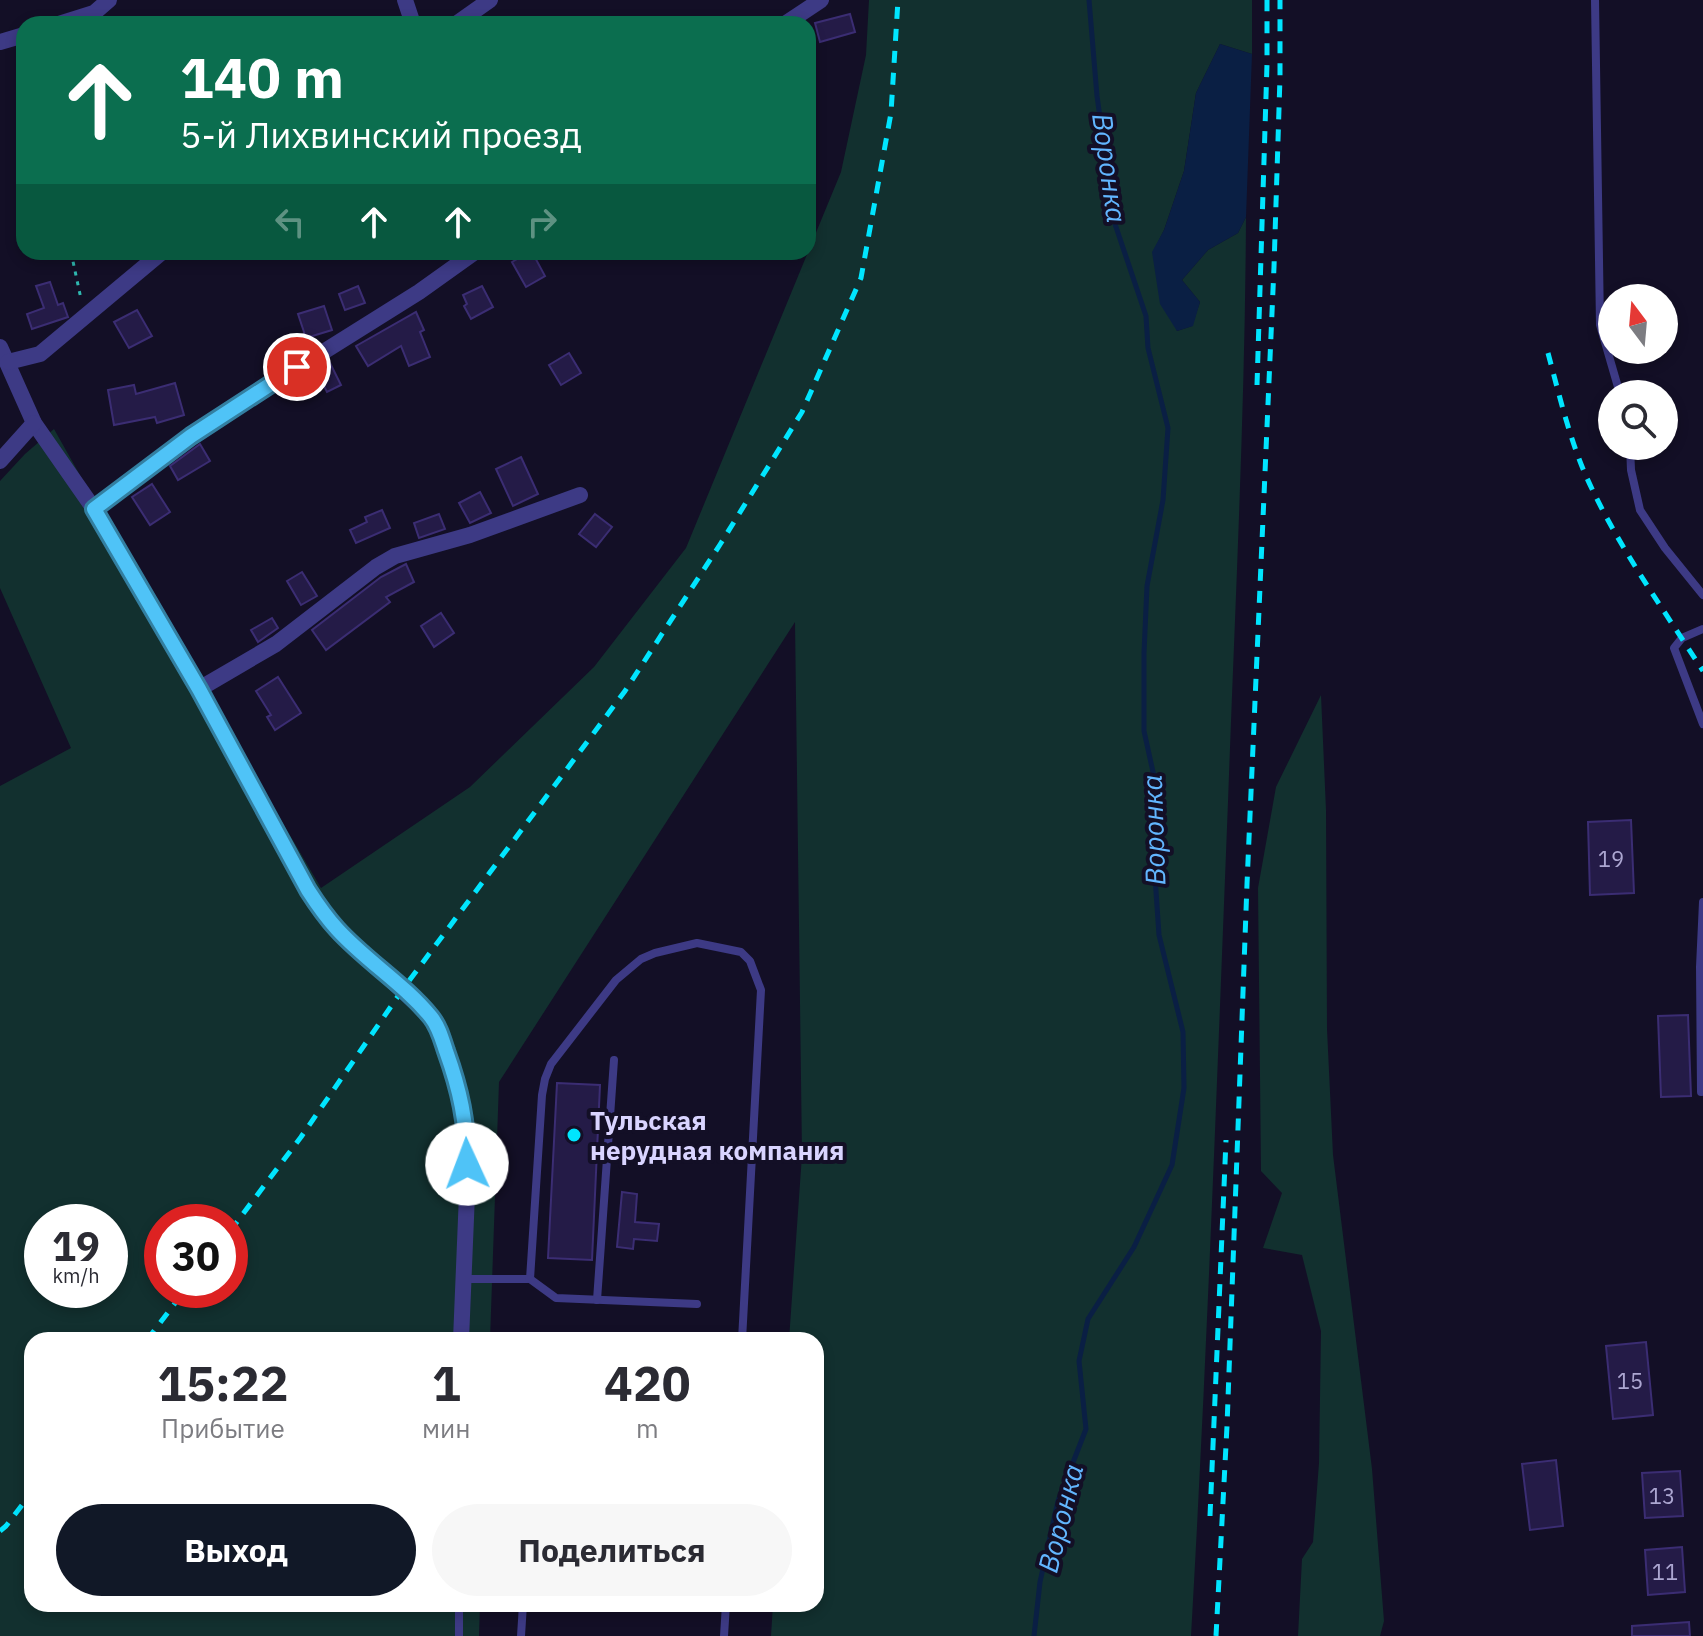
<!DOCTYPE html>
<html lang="ru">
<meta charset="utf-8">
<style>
body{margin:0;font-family:"IBM Plex Sans",sans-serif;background:#f7f7f7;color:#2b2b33;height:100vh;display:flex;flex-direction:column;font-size:30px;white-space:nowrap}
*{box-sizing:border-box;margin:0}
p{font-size:26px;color:#7c7c81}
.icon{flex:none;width:44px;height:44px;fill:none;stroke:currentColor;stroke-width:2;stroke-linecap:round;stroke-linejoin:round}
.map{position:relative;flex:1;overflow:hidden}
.details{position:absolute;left:24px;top:1332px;width:800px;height:280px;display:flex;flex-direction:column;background:#fff;border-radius:24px;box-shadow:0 4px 12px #0003}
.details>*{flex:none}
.guide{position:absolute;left:16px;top:16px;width:800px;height:244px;border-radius:24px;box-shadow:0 4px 12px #0003;background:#0b6e4f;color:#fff;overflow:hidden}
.needle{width:52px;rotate:344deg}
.controls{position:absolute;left:1598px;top:284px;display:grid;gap:16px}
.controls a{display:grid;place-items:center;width:80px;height:80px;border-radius:50%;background:#fff;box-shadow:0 4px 12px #0003;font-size:40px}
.speed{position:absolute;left:24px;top:1204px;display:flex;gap:16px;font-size:40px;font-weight:700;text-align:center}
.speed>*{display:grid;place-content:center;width:104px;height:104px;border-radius:50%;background:#fff;box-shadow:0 4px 12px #0003;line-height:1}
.speed small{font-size:20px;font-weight:400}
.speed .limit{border:12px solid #d22;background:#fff;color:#111}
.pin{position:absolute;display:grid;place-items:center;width:68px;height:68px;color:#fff;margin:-34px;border:4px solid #fff;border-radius:50%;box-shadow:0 2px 8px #0007}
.me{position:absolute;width:88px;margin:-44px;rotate:358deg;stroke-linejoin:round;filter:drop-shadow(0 0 6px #0008)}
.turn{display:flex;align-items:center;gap:28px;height:168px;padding:0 32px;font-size:36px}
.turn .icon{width:104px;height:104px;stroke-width:2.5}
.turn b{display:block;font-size:56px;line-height:68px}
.lanes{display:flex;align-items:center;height:76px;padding:0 32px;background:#0003;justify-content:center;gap:40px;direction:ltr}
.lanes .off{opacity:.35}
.eta{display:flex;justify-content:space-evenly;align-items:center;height:136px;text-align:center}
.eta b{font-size:48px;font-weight:700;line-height:56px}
.action{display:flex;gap:16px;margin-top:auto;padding:16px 32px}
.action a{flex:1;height:92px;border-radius:48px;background:#111827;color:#fff;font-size:32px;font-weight:700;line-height:92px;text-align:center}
.action a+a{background:#f7f7f7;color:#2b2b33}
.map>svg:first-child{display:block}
.green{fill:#12302f;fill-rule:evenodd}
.water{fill:#0a1f44}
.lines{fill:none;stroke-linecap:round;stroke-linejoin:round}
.stream{stroke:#0a1f44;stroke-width:5}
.building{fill:#241b47;stroke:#3b2d73;stroke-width:2}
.path{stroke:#2fb8b0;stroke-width:3;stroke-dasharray:4 6;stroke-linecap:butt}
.service{stroke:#3d3a85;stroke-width:8}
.minor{stroke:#3d3a85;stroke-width:16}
.rail{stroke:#00e5ff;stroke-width:5;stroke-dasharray:12 10;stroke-linecap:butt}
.route-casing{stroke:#337fa1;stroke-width:20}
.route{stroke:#4fc3f7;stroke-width:14}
.poi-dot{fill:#00e5ff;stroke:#130f26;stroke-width:3}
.labels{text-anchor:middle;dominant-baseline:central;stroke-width:8;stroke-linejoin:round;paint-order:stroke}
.number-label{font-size:22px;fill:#aca6d1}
.poi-label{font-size:26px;font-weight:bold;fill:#d9d4ff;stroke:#130f26;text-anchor:start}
.water-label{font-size:28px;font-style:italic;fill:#62b6ff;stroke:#130f26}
</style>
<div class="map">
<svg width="1703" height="1636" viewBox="0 0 1703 1636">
<rect width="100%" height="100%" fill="#130f26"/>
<g class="green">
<path d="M869 0H1252V54L1220 44 1196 93 1184 171 1164 230 1153 252 1177 331 1192 326 1200 302 1182 280 1208 250 1238 233 1246 217C1245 412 1235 606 1228 802 1217 1080 1207 1358 1191 1636H771L773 1604H816V1340H789L802 1155 795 622 499 1082 490 1340H32V1604H480L479 1636H0V786L71 748 0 588V481L25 454 54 429 112 532 321 888 470 787 594 667 686 548 841 172 866 55ZM42 1222H110V1290H42ZM162 1222H230V1290H162Z"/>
<polygon points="1321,695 1326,810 1327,1029 1333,1155 1372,1469 1384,1621 1380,1636 1298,1636 1302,1559 1313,1542 1319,1463 1321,1331 1302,1255 1263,1248 1282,1193 1261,1171 1258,888 1276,787"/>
</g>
<polygon class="water" points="1220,44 1252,54 1246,217 1238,233 1208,250 1182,280 1200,302 1193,326 1177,331 1160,304 1152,252 1164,230 1184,171 1196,93"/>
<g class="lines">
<polyline class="stream" points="1034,1636 1040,1582 1058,1501 1086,1429 1079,1361 1088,1319 1134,1247 1172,1165 1184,1088 1183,1032 1159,935 1152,833 1157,790 1144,731 1144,653 1147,586 1163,500 1168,428 1148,348 1146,316 1115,224 1097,96 1089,0"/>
</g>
<g class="building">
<polygon points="850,14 855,32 820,42 815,23"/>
<polygon points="529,252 532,252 545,276 526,287 512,262"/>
<polygon points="50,282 58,305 63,303 68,317 32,329 27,314 44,308 36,286"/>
<polygon points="358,286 365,303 345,310 339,294"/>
<polygon points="482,286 493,307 471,319 464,306 467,304 463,295"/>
<polygon points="324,306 332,330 306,338 298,314"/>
<polygon points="137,310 152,336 129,348 114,322"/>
<polygon points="416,312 424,330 420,332 430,357 409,366 401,346 368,366 356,346"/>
<polygon points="569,353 581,373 561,385 549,365"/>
<polygon points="329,361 341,385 327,392 324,386 311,392 304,377"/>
<polygon points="175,383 184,415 157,423 155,417 114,425 108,390 134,385 136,394"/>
<polygon points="200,444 210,461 178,480 170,466"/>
<polygon points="521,457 538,494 513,506 496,469"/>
<polygon points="152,484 170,512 150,525 132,497"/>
<polygon points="480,492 491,513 470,523 459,503"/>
<polygon points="382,510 390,528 356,543 350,530 367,522 365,517"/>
<polygon points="439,514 445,529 419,538 414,523"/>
<polygon points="595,514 612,527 596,547 579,534"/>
<polygon points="406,564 414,582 386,597 390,602 326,650 312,630 381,577"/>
<polygon points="302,572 317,596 301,605 287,581"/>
<polygon points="441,613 454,633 434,647 421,626"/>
<polygon points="272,618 278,628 258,642 251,630"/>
<polygon points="278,677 301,713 275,730 267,717 271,715 256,691"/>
<polygon points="1631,820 1634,893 1590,895 1588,822"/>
<polygon points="1688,1015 1691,1096 1661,1097 1658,1016"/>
<polygon points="557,1083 600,1085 592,1260 548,1258"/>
<polygon points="622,1192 637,1194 635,1222 659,1224 657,1241 634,1239 633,1249 617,1247"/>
<polygon points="1646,1342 1653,1415 1613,1419 1606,1346"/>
<polygon points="1556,1460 1563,1526 1530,1530 1522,1464"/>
<polygon points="1680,1471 1683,1516 1645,1518 1642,1473"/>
<polygon points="1682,1547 1685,1592 1648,1595 1645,1550"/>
<polygon points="1689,1622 1690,1636 1632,1636 1632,1626"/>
</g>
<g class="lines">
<polyline class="path" points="71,252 81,299"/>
<g class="service">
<polyline points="1595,0 1600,325 1620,394"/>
<polyline points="1630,446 1631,470 1640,510 1665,548 1703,595"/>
<polyline points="1703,629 1682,638 1674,648 1703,724"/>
<polyline points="1701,1092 1700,967 1703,902"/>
<polyline points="464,1279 530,1279 542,1095 545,1079 551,1064 616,980 641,959 655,953 697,943 741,952 750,961 761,990 742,1340"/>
<polyline points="530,1279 556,1298 697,1304"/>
<polyline points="597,1300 614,1060"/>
<polyline points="459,1636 459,1604"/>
<polyline points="521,1636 523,1604"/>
<polyline points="724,1636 726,1604"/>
</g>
<g class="minor">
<polyline points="405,0 413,24"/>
<polyline points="59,24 94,13 109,0"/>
<polyline points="456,24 490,0"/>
<polyline points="785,24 821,0"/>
<polyline points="0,42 24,35"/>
<polyline points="0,347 34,423 94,509 199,689 308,890 322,912 339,932 430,1016 440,1035 458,1084 467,1137 467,1194 461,1340"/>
<polyline points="8,362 40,354 162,252"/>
<polyline points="0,461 34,423"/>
<polyline points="94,509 210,423 419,292 475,252"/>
<polyline points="199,689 276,644 376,567 395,556 470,535 580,495"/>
</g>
<g class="rail">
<path d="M1548 353C1559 394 1569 437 1586 476 1617 545 1662 607 1703 671"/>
<polyline points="1257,385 1267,64 1267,0"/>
<polyline points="230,1231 301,1137 403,989 625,691 721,543 802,412 861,278 891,113 898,0"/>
<polyline points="147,1340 185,1290"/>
<polyline points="1210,1516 1226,1140"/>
<polyline points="0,1531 6,1526 32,1492"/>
<polyline points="1216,1636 1227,1426 1247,884 1274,267 1280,77 1280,0"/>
</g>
</g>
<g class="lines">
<defs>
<path id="route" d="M297 367 191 436 94 509 199 689 308 890C317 904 326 917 337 929 366 961 404 984 431 1017 439 1027 442 1039 446 1051 460 1090 467 1122 467 1164"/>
</defs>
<use href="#route" class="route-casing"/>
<use href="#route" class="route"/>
</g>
<circle class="poi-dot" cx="574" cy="1135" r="8"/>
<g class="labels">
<g class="number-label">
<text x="1611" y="858">19</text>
<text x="1630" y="1380">15</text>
<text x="1662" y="1495">13</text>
<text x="1665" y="1571">11</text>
</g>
<g class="poi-label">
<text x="590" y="1120">Тульская<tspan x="590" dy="30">нерудная компания</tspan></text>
</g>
<g class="water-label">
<text transform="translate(1110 168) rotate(82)">Воронка</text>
<text transform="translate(1153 830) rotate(-92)">Воронка</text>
<text transform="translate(1060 1518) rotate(-76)">Воронка</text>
</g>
</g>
</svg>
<div class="controls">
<a><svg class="needle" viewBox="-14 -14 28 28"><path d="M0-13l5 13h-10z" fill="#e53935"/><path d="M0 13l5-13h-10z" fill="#7c7c81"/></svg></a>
<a><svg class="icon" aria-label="search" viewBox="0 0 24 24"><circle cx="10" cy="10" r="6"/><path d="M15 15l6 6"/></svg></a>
</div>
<div class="speed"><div>19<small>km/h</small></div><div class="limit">30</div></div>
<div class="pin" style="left:297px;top:367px;background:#d93025"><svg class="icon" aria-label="arrive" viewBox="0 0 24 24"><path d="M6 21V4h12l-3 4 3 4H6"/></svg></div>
<svg class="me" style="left:467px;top:1164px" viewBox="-20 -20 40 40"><circle r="19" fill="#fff"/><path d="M0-13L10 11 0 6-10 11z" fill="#4fc3f7"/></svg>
<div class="guide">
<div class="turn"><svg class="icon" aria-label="ahead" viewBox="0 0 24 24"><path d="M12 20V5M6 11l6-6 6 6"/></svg><div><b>140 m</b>5-й Лихвинский проезд</div></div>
<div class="lanes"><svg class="icon off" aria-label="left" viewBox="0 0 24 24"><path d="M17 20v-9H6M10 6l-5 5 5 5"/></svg><svg class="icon" aria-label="ahead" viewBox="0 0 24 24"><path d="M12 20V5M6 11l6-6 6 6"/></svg><svg class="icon" aria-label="ahead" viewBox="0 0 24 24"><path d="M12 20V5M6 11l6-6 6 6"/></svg><svg class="icon off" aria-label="right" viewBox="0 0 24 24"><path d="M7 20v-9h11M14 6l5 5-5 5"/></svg></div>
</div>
<section class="details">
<div class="eta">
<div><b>15:22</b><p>Прибытие</p></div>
<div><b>1</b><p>мин</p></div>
<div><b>420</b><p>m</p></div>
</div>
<div class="action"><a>Выход</a><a>Поделиться</a></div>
</section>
</div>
